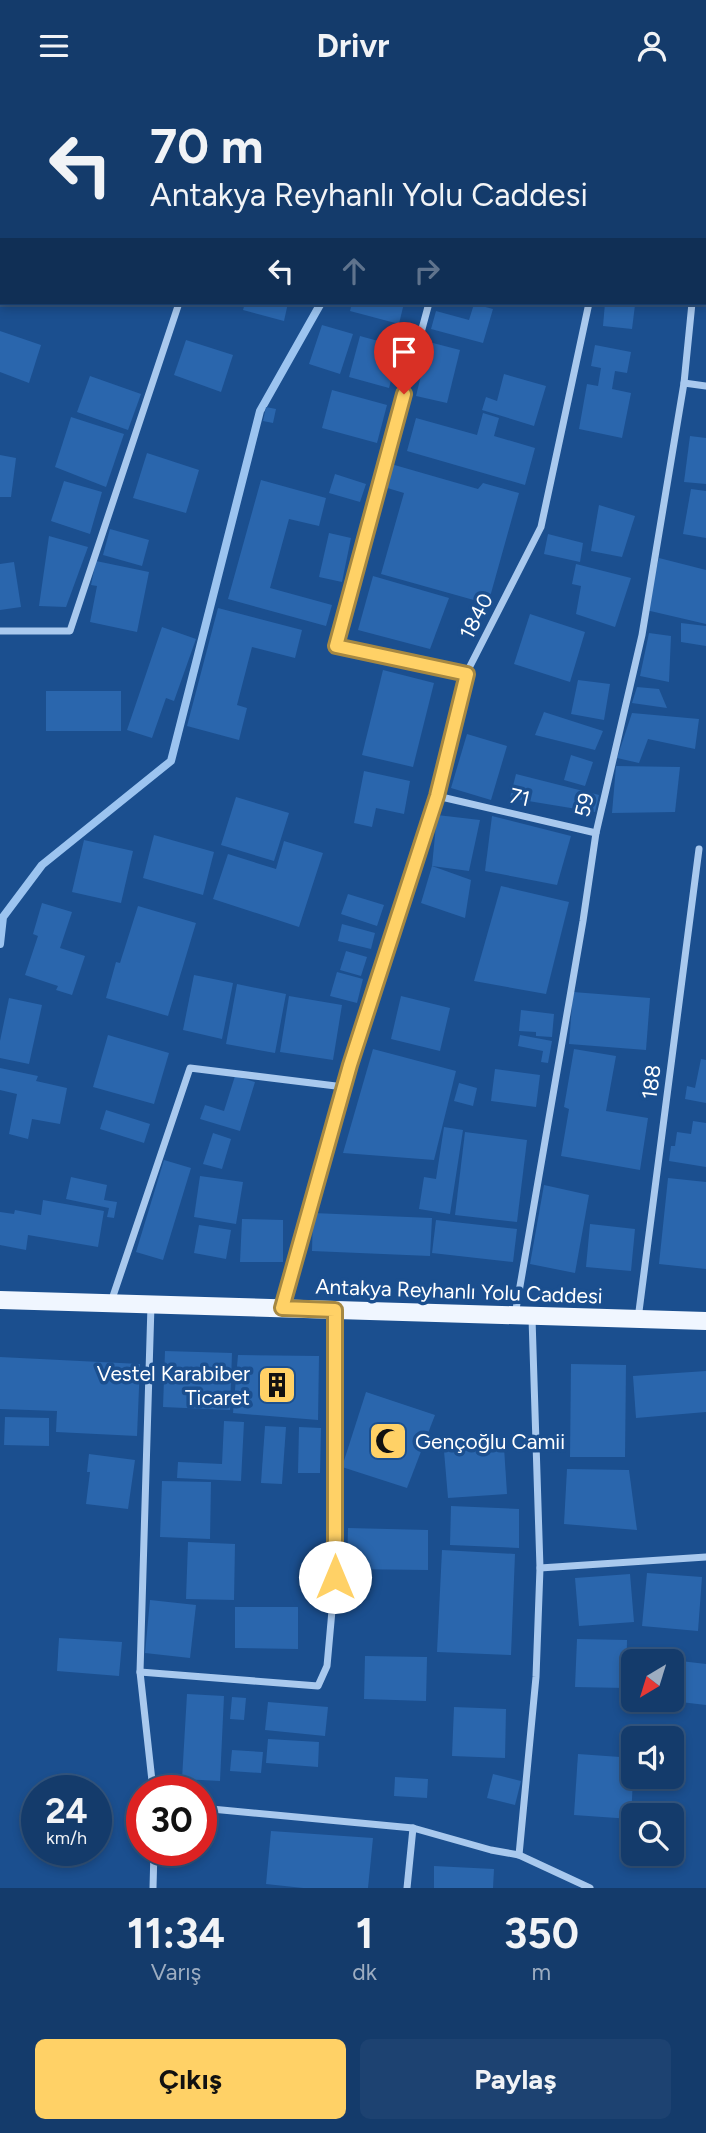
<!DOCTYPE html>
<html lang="tr">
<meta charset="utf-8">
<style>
body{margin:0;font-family:Figtree,sans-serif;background:#1d4271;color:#f1f3f6;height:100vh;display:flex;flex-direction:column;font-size:26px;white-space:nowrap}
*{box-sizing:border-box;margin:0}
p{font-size:23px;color:#9dadc1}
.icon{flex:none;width:38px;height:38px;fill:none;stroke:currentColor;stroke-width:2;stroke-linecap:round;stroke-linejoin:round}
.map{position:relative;height:1797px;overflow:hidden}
.drawer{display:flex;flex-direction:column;background:#143b6b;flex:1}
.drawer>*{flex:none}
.top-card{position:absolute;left:0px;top:0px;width:707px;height:214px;box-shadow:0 4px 10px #0003,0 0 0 2px #33557e;background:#143b6b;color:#f1f3f6;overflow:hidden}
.needle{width:46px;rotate:218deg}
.fabs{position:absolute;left:621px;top:1558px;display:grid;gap:14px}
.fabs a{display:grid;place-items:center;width:63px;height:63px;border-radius:10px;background:#143b6b;box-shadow:0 4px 10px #0003,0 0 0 2px #33557e;font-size:35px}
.speed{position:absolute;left:21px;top:1684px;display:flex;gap:14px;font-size:35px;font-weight:700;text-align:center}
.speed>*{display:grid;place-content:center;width:91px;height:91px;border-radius:50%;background:#143b6b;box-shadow:0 4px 10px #0003,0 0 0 2px #33557e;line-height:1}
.speed small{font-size:18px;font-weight:400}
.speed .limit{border:10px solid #d22;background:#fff;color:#111}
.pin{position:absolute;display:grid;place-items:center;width:60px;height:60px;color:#fff;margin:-72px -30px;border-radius:50% 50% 50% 0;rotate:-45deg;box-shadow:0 0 7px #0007}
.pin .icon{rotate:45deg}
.me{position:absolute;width:77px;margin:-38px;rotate:0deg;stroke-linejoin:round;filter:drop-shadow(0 0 5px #0008)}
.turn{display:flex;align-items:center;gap:24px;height:147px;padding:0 35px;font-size:32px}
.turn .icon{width:91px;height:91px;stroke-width:2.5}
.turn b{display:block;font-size:49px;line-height:60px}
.lanes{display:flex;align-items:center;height:66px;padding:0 35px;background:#0003;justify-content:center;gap:35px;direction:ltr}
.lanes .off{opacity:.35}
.eta{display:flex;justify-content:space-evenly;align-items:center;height:119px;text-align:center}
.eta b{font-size:42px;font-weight:700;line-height:49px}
.action{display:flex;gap:14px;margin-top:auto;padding:14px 35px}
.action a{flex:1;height:80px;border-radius:10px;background:#ffd166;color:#111;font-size:28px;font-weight:700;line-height:80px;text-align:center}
.action a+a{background:#1d4271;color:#f1f3f6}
header{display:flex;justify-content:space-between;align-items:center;height:91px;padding:0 35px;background:#143b6b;font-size:32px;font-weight:700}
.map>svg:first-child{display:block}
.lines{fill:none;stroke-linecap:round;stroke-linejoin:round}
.stream{stroke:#9cc4f0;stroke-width:8}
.building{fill:#2a66ad}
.minor{stroke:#a9c9ee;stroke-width:7}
.primary{stroke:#f0f6ff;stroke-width:18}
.route-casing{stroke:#a68842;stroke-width:18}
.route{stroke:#ffd166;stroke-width:12}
.labels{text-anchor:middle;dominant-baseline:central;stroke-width:7;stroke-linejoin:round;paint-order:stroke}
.street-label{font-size:21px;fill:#fff;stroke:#1b4f8f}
.poi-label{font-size:21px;fill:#fff;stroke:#1b4f8f;text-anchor:end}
</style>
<header><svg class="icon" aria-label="menu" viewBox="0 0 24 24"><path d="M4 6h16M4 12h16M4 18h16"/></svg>Drivr<svg class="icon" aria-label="person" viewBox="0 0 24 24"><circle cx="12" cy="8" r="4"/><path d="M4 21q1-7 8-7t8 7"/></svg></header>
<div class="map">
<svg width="706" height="1797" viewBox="0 0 706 1797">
<rect width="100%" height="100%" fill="#1b4f8f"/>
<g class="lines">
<g class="stream">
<polyline points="204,0 205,2"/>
<polyline points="0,853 3,826 42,774 171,670 260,320 321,212"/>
</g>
</g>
<g class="building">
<polygon points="245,212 288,212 284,230 243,219"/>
<polygon points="352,212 404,212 399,233 350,220"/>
<polygon points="605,212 635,214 632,238 603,235"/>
<polygon points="474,213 493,218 483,252 431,238 436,220 469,229"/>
<polygon points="322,234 353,243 340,283 309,273"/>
<polygon points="0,240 41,254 29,292 0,281"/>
<polygon points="360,245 400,256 389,297 349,286"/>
<polygon points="186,249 233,264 221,301 174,284"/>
<polygon points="429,251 460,259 447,312 416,305"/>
<polygon points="595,254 631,261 627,282 615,280 612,298 631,302 622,347 579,338 587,293 598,295 601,277 591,275"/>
<polygon points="504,283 546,295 534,335 482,319 486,306 497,310"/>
<polygon points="90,285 141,303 128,339 77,321"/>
<polygon points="332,299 387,314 377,352 322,337"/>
<polygon points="266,316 276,318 273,332 263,330"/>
<polygon points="483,322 499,327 494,345 535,357 525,394 407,360 416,327 477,344"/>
<polygon points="71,326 124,343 106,396 55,376"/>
<polygon points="690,345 706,347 706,393 684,391"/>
<polygon points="147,362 199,379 186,422 133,407"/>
<polygon points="0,364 16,367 11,406 0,406"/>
<polygon points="391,373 478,398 483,392 519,402 488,513 381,483 404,402 384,396"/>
<polygon points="335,383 366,393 360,411 329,402"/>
<polygon points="261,389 326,407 319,435 289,428 270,497 332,514 326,535 228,508"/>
<polygon points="64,390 102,401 90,443 51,430"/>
<polygon points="691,398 706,400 706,447 683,443"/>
<polygon points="599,414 635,425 622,466 591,460"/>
<polygon points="110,438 149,449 142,475 103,464"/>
<polygon points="329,442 351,447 342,491 319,486"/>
<polygon points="548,443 583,452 580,471 544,463"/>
<polygon points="49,445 88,456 66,516 39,515"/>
<polygon points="659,467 706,479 706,533 646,519"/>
<polygon points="96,470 149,481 137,541 90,531 97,495 91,494"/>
<polygon points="14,471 21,516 0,519 0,473"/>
<polygon points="576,473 631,487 615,536 576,523 581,495 572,493"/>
<polygon points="373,485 449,507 430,558 358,539"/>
<polygon points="218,517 302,539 295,567 252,556 237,614 247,617 239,649 187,635"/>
<polygon points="530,523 585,541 570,591 514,573"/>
<polygon points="681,532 706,535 706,555 681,551"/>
<polygon points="162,536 196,548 174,610 166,607 152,647 127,639"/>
<polygon points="649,542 671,545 669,591 640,585"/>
<polygon points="383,579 434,592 413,676 362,664"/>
<polygon points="578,589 610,593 604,629 571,623"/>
<polygon points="637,596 659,598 667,617 632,612"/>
<rect x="46" y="600" width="75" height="40"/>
<polygon points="544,621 603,640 595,659 535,644"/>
<polygon points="632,622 699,628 695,658 648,648 639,672 617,667"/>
<polygon points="467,643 507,655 491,709 451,697"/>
<polygon points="571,664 593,671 585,695 564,689"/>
<polygon points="616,675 680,676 675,721 612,722"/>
<polygon points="364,680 410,690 404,723 376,717 372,736 354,732"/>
<polygon points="516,683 599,704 595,721 510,707"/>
<polygon points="236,706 289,722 274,770 221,754"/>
<polygon points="437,724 480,729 469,780 432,775"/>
<polygon points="492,725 571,745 557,794 485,780"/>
<polygon points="154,744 214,761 203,804 143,787"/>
<polygon points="84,749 133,760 121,812 72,801"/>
<polygon points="284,750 323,762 299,836 213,808 228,763 276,778"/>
<polygon points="432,775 471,789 465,827 421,812"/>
<polygon points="501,795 569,811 546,903 474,890"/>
<polygon points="348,803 384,814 377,835 341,823"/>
<polygon points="42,812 72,821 60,857 85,865 72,904 56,899 58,895 25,884 38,845 33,843"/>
<polygon points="138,815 196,832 168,925 106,907 116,871 120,872"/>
<polygon points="342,833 375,842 371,858 338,850"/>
<polygon points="346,860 367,866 361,885 340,879"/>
<polygon points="337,881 363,888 357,912 330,905"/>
<polygon points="194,884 233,892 222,948 183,939"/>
<polygon points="237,893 286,903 275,962 226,953"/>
<polygon points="573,901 650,907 646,959 569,953"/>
<polygon points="289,905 342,914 333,969 280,961"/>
<polygon points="401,905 450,917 440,960 391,948"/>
<polygon points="9,907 42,914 29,973 0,967 0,950"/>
<polygon points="521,919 554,923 552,946 536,945 536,941 519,940"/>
<polygon points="108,944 169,962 154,1013 93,996"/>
<polygon points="520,944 552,950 548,972 541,971 543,960 518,955"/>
<polygon points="373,958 456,980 434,1069 343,1062"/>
<polygon points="574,958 616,965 606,1020 648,1027 640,1079 561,1065 569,1018 564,1016"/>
<polygon points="701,968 706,969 706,1012 685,1008 687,995 695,997"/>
<polygon points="0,977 38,985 36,990 67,997 60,1033 32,1028 28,1048 9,1043 17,1003 0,999"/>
<polygon points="495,978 540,984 536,1016 491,1010"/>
<polygon points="235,985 255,991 240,1040 200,1028 205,1014 224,1020"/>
<polygon points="459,992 477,997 473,1015 454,1010"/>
<polygon points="106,1019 150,1033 144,1052 100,1038"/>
<polygon points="693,1030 706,1032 706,1076 669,1070 671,1055 675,1055 677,1041 691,1043"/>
<polygon points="444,1036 463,1039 450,1123 419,1118 424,1086 436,1088"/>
<polygon points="465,1041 527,1049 517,1131 455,1124"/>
<polygon points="213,1042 231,1048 222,1078 203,1073"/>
<polygon points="164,1069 191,1077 163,1169 136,1161"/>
<polygon points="200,1085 243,1091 236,1133 194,1126"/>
<polygon points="71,1086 107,1094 104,1109 117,1111 114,1127 107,1126 109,1117 66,1108"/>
<polygon points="668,1087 706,1091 706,1178 659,1173"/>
<polygon points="544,1094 589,1104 575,1182 530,1173"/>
<polygon points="43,1109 104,1120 98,1156 28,1144 26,1159 0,1154 0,1121 14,1123 15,1119 41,1124"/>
<polygon points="313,1122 432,1127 430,1165 312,1160"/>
<polygon points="242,1128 283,1129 283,1171 240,1171"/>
<polygon points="436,1129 517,1138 513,1171 432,1162"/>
<polygon points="590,1133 635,1138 631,1180 586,1176"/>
<polygon points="199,1134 231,1139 226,1168 194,1162"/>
<polygon points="165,1260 232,1262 230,1319 163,1316"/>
<polygon points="238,1264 319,1265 318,1329 233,1322"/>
<polygon points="0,1266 140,1273 137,1345 56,1341 57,1320 0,1318"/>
<polygon points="571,1273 626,1274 625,1366 570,1366"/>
<polygon points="706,1280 706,1321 636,1327 633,1285"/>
<polygon points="366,1301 435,1324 407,1397 342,1376"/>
<polygon points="5,1326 49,1327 49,1355 4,1354"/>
<polygon points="224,1330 244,1331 241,1390 177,1387 178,1371 222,1373"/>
<polygon points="265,1335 286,1336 282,1393 261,1392"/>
<polygon points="299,1336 321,1337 320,1382 298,1382"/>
<polygon points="504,1356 507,1403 448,1407 444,1360"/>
<polygon points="89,1363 135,1369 128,1418 86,1413 90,1381 87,1381"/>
<polygon points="567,1378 629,1379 637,1439 564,1433"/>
<polygon points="162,1390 211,1391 210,1448 160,1446"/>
<polygon points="451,1415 519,1418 519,1457 450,1454"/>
<polygon points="348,1437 428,1439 428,1479 347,1478"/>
<polygon points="188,1451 235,1453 234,1509 186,1508"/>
<polygon points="442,1459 515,1463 511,1564 437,1561"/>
<polygon points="647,1482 702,1486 698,1540 642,1535"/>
<polygon points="630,1483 634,1531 579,1535 575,1487"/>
<polygon points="150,1509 196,1514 190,1567 145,1562"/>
<polygon points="235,1516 298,1516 298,1558 235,1557"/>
<polygon points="59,1547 122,1551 119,1585 57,1580"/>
<polygon points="577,1548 627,1549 626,1597 575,1596"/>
<polygon points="365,1565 427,1566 426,1610 364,1608"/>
<polygon points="672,1569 706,1573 706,1614 672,1610"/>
<polygon points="187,1603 224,1605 220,1690 182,1688"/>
<polygon points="232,1606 246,1607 244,1629 230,1628"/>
<polygon points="268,1611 328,1616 325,1645 265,1639"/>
<polygon points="454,1616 506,1618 505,1667 452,1665"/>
<polygon points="268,1648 319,1651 318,1676 266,1672"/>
<polygon points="232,1659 263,1661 261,1682 230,1680"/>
<polygon points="578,1663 634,1667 631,1728 574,1724"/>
<polygon points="493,1683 521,1690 515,1714 487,1707"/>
<polygon points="395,1686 428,1688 427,1707 394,1705"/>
<polygon points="271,1740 373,1747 368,1797 303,1797 266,1793"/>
<polygon points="434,1775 494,1778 493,1797 434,1797"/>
</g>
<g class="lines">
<g class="minor">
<polyline points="92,2 94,0"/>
<polyline points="489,2 490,0"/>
<polyline points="621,2 621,0"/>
<polyline points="705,5 706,0"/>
<polyline points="0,93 2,91"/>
<polyline points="429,212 336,555 466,583"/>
<polyline points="684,292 706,295"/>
<polyline points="0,540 70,540 179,212"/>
<polyline points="437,705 596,742"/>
<polyline points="111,1211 190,977 344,996"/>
<polyline points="151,1214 140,1581 153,1699"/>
<polyline points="283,1215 350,974 437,705 466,583 541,436 589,212"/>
<polyline points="515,1224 583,830 596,742 642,544 684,292 692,212"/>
<polyline points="638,1228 699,758"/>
<polyline points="540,1477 706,1466"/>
<polyline points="140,1581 318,1595 327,1575 335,1486 335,1220"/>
<polyline points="201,1717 413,1737"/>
<polyline points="519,1764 536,1586 540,1477 532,1227"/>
<polyline points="153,1797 154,1759"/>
<polyline points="407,1797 413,1737 491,1759 519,1764 590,1797"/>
</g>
<polyline class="primary" points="0,1209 706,1230"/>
</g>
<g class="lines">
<defs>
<polyline id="route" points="335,1486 335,1219 282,1217 350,974 437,705 467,583 336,555 404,303"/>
</defs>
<use href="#route" class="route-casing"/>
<use href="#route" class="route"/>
</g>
<defs>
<symbol id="building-square" viewBox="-11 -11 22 22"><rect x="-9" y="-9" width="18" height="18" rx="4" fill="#ffd166" stroke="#1b4f8f"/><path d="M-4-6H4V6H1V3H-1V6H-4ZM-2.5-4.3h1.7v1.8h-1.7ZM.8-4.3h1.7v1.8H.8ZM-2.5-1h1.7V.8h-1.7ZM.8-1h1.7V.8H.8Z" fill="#111"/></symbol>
<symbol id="mosque-square" viewBox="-11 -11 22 22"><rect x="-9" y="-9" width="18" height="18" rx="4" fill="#ffd166" stroke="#1b4f8f"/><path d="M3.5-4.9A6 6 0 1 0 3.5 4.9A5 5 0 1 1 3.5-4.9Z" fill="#111"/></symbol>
</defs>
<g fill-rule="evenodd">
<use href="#building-square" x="255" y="1272" width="44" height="44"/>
<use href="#mosque-square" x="366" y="1328" width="44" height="44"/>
</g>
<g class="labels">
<g class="street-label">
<text transform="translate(476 525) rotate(-63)">1840</text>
<text transform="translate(520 706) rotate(13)">71</text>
<text transform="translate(584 714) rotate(-77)">59</text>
<text transform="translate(651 991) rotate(-83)">188</text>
<text transform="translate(459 1200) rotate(2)">Antakya Reyhanlı Yolu Caddesi</text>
</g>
<g class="poi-label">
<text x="250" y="1282">Vestel Karabiber<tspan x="250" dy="24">Ticaret</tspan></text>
<text x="415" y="1350" text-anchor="start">Gençoğlu Camii</text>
</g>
</g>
</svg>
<div class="fabs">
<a><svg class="needle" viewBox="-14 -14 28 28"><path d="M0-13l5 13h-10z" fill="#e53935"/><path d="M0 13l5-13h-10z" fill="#9dadc1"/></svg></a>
<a><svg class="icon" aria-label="sound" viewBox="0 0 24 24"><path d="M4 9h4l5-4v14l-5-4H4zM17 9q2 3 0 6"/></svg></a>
<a><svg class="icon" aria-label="search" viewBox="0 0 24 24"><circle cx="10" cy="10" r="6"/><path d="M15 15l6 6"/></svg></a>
</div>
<div class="speed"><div>24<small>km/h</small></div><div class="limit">30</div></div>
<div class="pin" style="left:404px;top:303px;background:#d93025"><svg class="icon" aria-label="arrive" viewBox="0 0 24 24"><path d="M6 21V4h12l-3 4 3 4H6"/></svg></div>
<svg class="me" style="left:335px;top:1486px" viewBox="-20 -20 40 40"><circle r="19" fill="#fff"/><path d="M0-13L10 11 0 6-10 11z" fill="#ffd166"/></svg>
<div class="top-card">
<div class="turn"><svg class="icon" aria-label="left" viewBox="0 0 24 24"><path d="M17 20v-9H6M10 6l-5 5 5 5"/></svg><div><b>70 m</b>Antakya Reyhanlı Yolu Caddesi</div></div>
<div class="lanes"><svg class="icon" aria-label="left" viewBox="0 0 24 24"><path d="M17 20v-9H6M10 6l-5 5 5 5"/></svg><svg class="icon off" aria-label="ahead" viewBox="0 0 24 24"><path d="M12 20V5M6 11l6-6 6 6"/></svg><svg class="icon off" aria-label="right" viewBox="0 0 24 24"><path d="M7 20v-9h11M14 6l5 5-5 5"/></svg></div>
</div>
</div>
<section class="drawer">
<div class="eta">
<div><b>11:34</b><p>Varış</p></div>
<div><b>1</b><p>dk</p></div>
<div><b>350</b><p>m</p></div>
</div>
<div class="action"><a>Çıkış</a><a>Paylaş</a></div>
</section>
